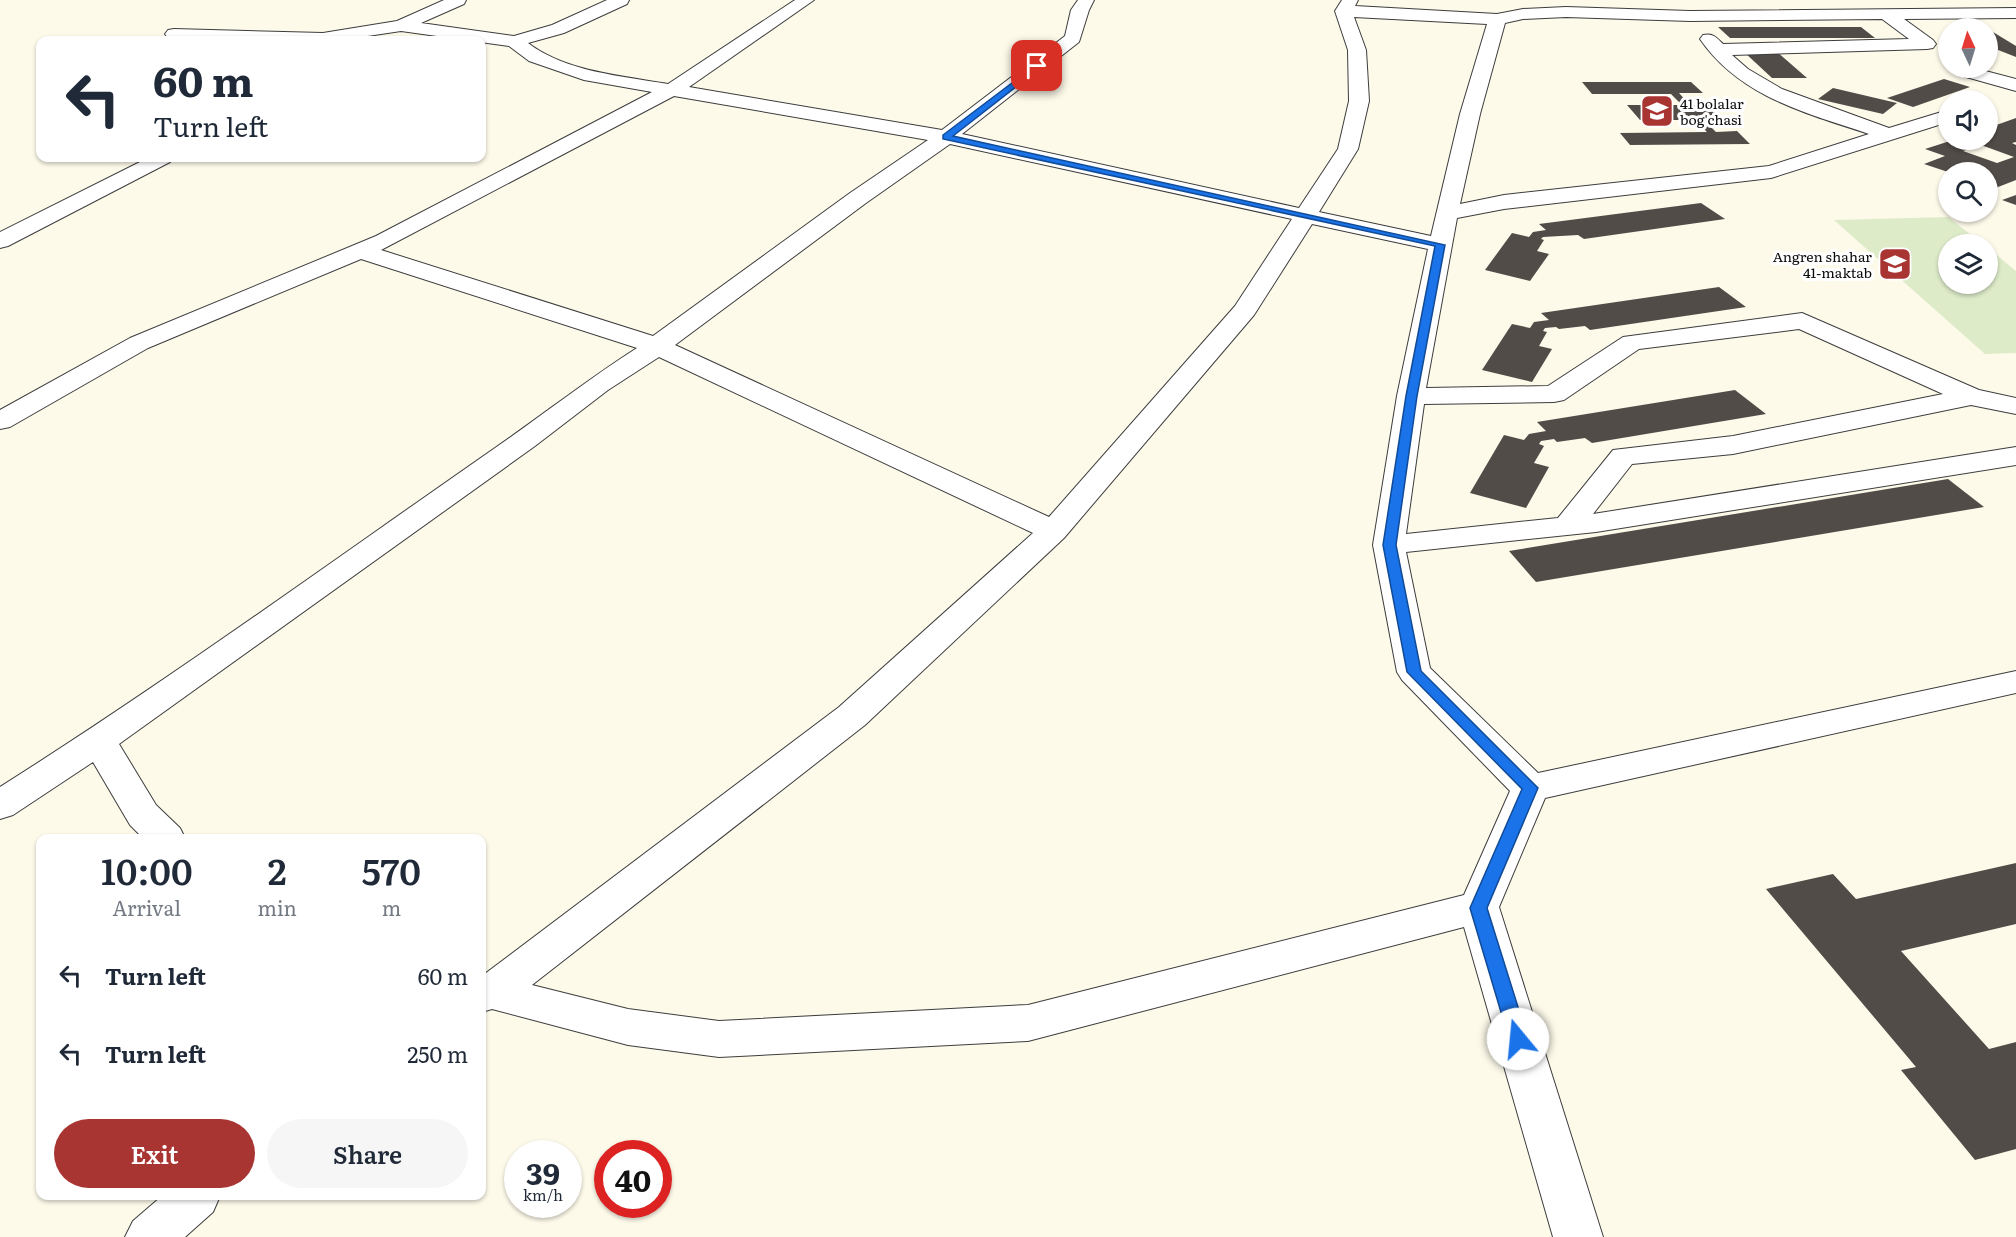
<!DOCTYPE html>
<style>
body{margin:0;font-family:Literata,serif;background:#f6f6f7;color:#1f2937;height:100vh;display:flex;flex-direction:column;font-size:22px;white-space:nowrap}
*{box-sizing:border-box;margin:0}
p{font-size:20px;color:#747a83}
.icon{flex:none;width:33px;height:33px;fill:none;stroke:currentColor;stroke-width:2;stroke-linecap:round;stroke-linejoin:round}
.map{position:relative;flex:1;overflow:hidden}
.side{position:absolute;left:36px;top:834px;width:450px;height:366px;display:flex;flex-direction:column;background:#fff;border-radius:12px;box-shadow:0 2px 4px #0004}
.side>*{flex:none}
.banner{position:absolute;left:36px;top:36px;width:450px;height:126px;border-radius:12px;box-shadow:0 2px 4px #0004;background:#fff;color:#1f2937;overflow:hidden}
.needle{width:39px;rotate:356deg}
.controls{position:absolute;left:1938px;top:18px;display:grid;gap:12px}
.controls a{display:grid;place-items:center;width:60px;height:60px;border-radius:50%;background:#fff;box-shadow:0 2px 4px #0004;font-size:30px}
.speed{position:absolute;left:504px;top:1140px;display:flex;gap:12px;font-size:30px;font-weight:700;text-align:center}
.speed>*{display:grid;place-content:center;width:78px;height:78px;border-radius:50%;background:#fff;box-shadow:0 2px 4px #0004;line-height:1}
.speed small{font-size:15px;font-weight:400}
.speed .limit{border:9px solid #d22;background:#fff;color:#111}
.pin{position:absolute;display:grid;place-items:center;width:51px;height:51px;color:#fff;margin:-26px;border-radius:12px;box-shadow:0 3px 9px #0006}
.me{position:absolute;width:66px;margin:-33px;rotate:343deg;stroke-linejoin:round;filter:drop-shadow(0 0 4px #0008)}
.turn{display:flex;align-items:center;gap:21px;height:126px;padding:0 18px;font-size:27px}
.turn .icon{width:78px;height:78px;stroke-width:2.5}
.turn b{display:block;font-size:42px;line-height:51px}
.eta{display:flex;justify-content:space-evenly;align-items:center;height:102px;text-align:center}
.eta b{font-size:36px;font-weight:600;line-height:42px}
.action{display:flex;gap:12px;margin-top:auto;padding:12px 18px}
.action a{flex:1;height:69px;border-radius:36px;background:#a93533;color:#fff;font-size:24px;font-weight:600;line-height:69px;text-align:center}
.action a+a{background:#f6f6f7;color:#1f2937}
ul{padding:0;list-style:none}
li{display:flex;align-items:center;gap:18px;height:78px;padding:0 18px}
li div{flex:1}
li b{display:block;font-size:22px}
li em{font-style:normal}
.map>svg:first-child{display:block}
.pitch{fill:#ddebc9}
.building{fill:#514c48;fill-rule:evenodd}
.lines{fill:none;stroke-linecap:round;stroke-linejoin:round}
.minor-casing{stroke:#3d3d3d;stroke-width:2}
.minor{fill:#fff;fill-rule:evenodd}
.route{fill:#1a73e8;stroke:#114b97;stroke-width:1.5}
.labels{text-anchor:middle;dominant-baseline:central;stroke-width:6;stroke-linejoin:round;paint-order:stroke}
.far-poi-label{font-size:14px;fill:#0a0a0a;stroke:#fff;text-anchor:start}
</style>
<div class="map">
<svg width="2016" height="1237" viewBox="0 0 2016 1237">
<rect width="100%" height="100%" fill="#fdfaea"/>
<polygon class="pitch" points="1948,217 1983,244 1948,244 1948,284 1988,284 1988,248 2016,271 2016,353 1985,354 1834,220"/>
<g class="building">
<polygon points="1956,25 1983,26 1987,28 1960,28"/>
<polygon points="1718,27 1861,27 1875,38 1730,38"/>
<polygon points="1988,29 2016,46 2016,57 1988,46"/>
<polygon points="1744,52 1777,52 1807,78 1772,78"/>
<polygon points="1944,79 1970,87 1913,107 1887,98"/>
<polygon points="1582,82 1691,82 1703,93 1679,93 1690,105 1709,105 1723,120 1704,120 1716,132 1737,131 1750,144 1630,145 1620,133 1707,132 1695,120 1640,120 1627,105 1682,105 1671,94 1592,94"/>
<polygon points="1833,88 1897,103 1883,114 1818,99"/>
<path d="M2016 118V142L2012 143 2016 145V180L1993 189 1988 187V172H1948L1924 164 1945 156 1925 149 1953 140H1988V128ZM1981 145 2014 157 1997 163 1963 151Z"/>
<polygon points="2016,195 2016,205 2002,200"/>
<polygon points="1701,203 1725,219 1584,239 1578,235 1543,237 1541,239 1544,240 1537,251 1549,254 1530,281 1485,270 1512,233 1529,237 1533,232 1546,230 1539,224"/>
<polygon points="1719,287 1746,307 1590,330 1585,326 1559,329 1556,327 1545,328 1543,331 1547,332 1539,346 1552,349 1532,382 1482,370 1512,324 1530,328 1534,322 1549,320 1541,313"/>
<polygon points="1735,390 1766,414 1592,443 1585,438 1557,442 1554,439 1541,441 1539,444 1544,446 1534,463 1549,467 1526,508 1470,493 1504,435 1524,440 1529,434 1546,431 1537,422"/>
<polygon points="1948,479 1984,507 1536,582 1509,551"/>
<polygon points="2016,863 2016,924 1901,951 1989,1049 2016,1042 2016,1149 1975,1160 1901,1070 1916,1067 1766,889 1833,874 1856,899"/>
</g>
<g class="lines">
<defs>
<g id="minor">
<path d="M444 0H466L464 4 421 23 514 36 552 25 607 0H629L627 4 564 33 528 43C566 72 622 76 668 84L795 0H814L689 87 942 130 1065 36 1071 10 1078 0H1094L1089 10 1079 42 962 134 1299 208 1338 149 1349 101 1348 50 1335 11 1342 0H1358L1355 6 1497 14 1523 9 1566 7 1690 11 2016 8V18L1904 19 1933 40 1936 44 1933 48 1927 49 1732 55 1748 69 1782 89 1889 128 1948 110V122L1771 178 1504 209 1457 218 1426 388 1548 386 1623 337 1802 313 1979 390 2016 398V414L1971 405 1733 454 1632 464 1593 514 2016 447V465L1596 532 1406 552 1430 668 1538 773 2016 671V693L1545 798 1499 907 1603 1237H1553L1464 927 1028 1041 719 1057 628 1045 492 1009 482 1012V976L839 707 1033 533 659 357 608 390 535 446 119 744 156 805 180 828 185 838H143L130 825 93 762 13 815 0 819V787C169 680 331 562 495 448 543 415 588 379 637 348L361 259 148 348 10 427 0 429V410L130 338 376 236 652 92 584 80 529 61 509 46 401 31 341 40 174 39 168 38 165 34 168 30 174 29 323 33 397 21ZM1354 17 1487 24 1460 114 1431 236 1319 212 1358 149 1369 101 1366 50ZM1566 17 1690 21 1882 19 1909 39 1723 44C1716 37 1713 33 1703 35L1700 39C1740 97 1806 113 1869 134L1769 166 1504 195 1460 204 1480 114 1505 23 1523 19ZM674 96 928 140 850 193 653 336 381 250ZM950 144 1292 219 1235 306 1049 517 675 345 866 203ZM1312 224 1428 249 1397 396 1373 545 1397 672 1402 680 1510 791 1464 895 1028 1005 719 1021 628 1009 532 985 865 725 1064 538 1254 315ZM1799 329 1943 394 1733 436 1613 450 1558 518 1406 534 1424 404 1554 402 1564 400 1639 349Z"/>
<polygon points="1959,68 1974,68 2016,79 2016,91 1959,75 1957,71"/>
<polygon points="148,158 173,158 170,162 8,246 0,248 0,232"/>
<polygon points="162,1196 220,1196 213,1212 185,1237 125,1237 133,1221"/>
</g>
</defs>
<use href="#minor" class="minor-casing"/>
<use href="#minor" class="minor"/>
</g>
<polygon class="route" points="1037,64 1041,66 1040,68 953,136 1445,245 1417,396 1396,545 1421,671 1538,788 1487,908 1528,1039 1525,1045 1518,1047 1512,1045 1509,1039 1470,908 1522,789 1407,672 1383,545 1406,396 1435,246 943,139 943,135"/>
<defs>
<symbol id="school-square" viewBox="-11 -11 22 22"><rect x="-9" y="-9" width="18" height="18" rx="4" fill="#a93533" stroke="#fff"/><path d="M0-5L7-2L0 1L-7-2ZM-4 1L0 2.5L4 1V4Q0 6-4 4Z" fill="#fff"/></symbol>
</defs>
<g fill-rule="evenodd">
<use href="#school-square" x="1638" y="92" width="38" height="38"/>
<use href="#school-square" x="1876" y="245" width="38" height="38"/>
</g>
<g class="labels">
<g class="far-poi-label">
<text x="1680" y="103">41 bolalar<tspan x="1680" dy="16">bog'chasi</tspan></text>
<text x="1872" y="256" text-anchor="end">Angren shahar<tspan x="1872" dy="16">41-maktab</tspan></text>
</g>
</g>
</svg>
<div class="controls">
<a><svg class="needle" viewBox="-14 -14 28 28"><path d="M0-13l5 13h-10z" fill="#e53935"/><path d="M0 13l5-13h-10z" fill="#747a83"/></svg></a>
<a><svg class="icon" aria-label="sound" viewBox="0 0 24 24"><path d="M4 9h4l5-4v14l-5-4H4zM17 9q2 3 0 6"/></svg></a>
<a><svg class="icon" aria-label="search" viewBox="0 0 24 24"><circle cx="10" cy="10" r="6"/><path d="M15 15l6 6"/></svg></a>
<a><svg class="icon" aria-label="layers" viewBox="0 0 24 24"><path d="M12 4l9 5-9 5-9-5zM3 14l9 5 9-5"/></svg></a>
</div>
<div class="speed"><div>39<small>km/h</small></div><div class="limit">40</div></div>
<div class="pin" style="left:1037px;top:66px;background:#d93025"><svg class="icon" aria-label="arrive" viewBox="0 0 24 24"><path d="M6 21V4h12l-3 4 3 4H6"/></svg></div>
<svg class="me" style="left:1518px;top:1039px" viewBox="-20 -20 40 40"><circle r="19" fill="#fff"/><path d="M0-13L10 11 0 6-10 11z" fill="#1a73e8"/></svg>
<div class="banner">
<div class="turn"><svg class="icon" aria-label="left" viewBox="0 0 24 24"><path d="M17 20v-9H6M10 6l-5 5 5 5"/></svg><div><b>60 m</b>Turn left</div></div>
</div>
<section class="side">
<div class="eta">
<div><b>10:00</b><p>Arrival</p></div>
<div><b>2</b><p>min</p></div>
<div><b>570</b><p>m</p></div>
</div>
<ul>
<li><svg class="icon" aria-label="left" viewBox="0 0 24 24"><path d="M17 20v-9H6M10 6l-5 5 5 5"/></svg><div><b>Turn left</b></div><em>60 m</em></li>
<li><svg class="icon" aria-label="left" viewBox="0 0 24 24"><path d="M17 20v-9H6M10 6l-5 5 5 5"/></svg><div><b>Turn left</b></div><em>250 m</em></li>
</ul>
<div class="action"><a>Exit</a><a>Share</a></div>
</section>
</div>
